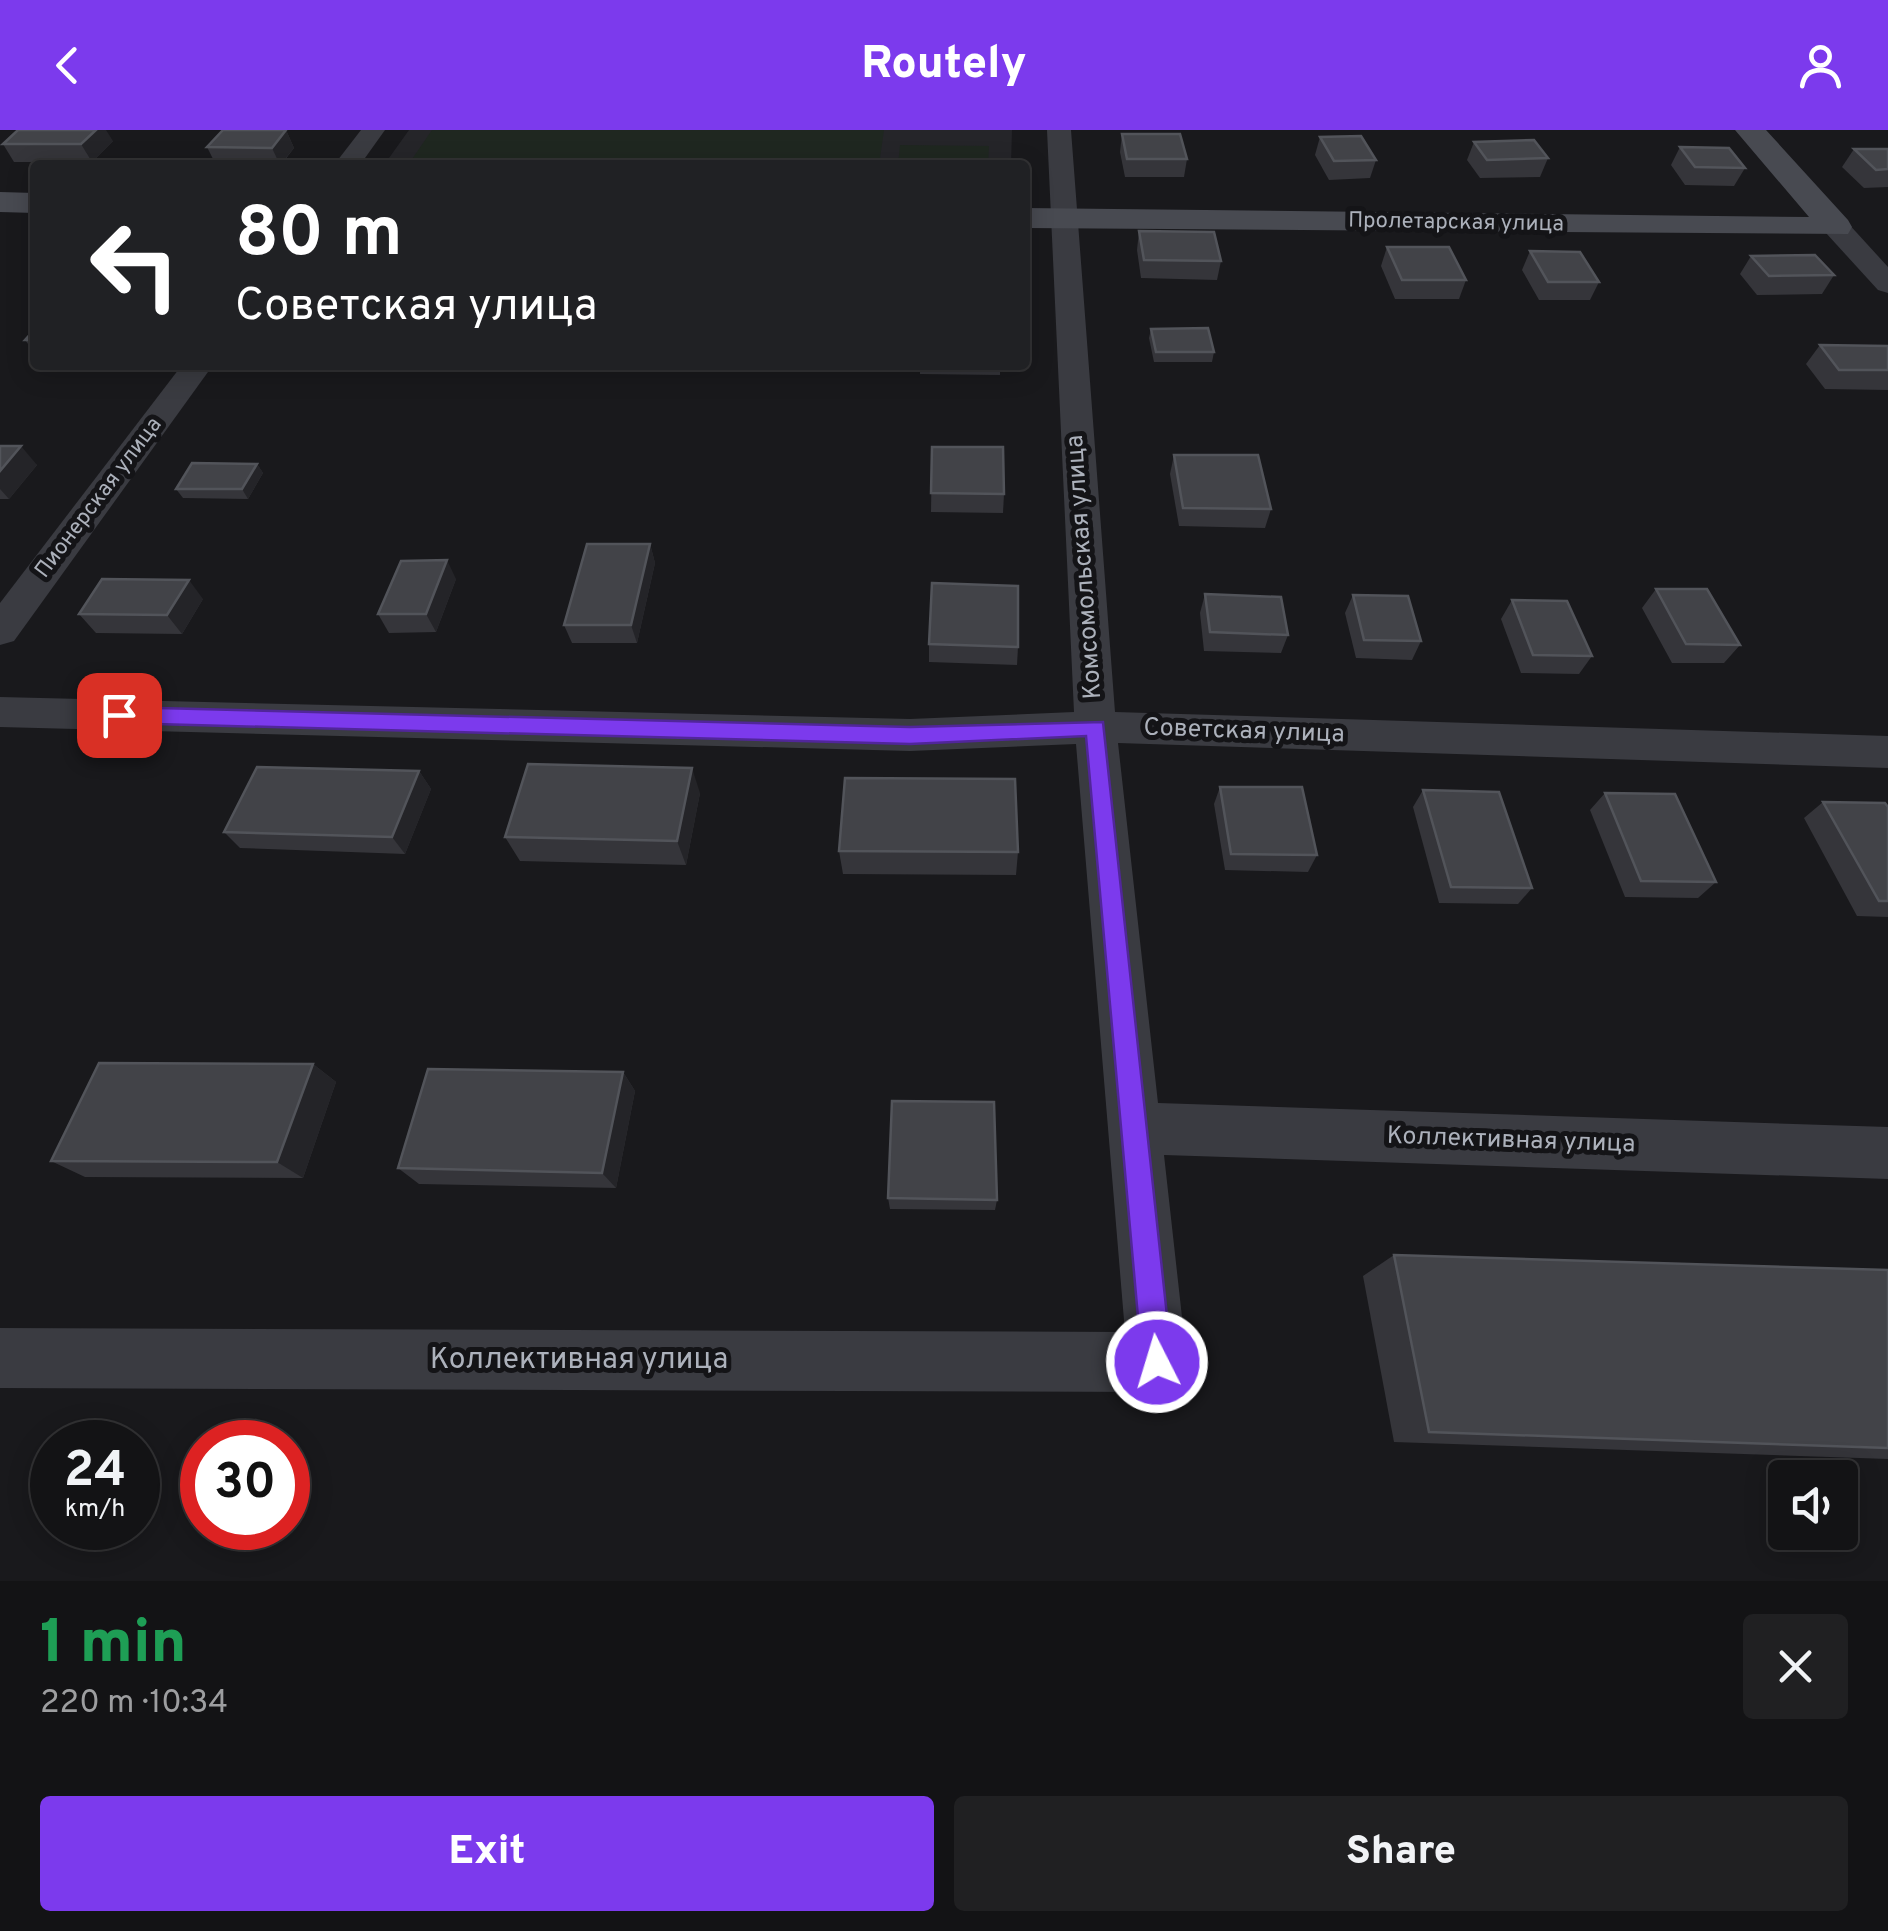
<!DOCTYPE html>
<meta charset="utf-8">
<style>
body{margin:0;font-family:Overpass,sans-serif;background:#202022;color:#f1f3f6;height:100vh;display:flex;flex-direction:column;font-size:38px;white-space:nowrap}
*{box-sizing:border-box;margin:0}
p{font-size:32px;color:#9d9ea0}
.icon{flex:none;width:55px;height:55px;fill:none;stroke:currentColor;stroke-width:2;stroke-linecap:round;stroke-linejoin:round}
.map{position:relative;height:1451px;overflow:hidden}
.sheet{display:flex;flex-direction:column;background:#131315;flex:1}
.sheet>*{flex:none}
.guide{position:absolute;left:30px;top:30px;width:1000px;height:210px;border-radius:10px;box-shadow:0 5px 25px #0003,0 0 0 2px #323234;background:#202124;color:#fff;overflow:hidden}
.tools{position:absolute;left:1768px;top:1330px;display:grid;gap:20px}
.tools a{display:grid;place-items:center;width:90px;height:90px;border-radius:10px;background:#131315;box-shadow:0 5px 25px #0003,0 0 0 2px #323234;font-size:50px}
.speed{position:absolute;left:30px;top:1290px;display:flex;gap:20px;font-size:50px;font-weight:700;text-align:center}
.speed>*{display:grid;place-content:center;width:130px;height:130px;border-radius:50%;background:#131315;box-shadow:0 5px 25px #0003,0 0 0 2px #323234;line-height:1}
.speed small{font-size:25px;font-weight:400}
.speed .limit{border:15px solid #d22;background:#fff;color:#111}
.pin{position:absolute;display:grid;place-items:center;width:85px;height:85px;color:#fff;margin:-42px;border-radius:20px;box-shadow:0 5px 15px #0006}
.me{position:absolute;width:110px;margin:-55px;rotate:355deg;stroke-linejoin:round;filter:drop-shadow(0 0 8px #0008)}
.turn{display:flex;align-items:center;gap:35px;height:210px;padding:0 40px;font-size:45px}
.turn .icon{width:130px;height:130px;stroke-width:2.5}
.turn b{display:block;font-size:70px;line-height:85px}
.round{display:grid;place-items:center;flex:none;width:105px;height:105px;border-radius:10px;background:#202022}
.headline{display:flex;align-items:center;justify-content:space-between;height:170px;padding:0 40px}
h1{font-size:60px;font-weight:800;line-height:75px;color:#1e9e55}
.button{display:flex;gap:20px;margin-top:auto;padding:20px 40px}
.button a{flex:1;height:115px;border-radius:10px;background:#7c3aed;color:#fff;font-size:40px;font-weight:800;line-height:115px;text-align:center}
.button a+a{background:#202022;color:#f1f3f6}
header{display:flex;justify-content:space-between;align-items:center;height:130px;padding:0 40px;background:#7c3aed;color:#fff;font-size:45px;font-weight:800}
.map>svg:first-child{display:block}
.built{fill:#252529}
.green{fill:#1f2720}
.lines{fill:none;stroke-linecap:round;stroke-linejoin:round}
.street{fill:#3a3b41;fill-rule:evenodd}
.secondary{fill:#484a51;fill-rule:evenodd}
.wall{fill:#35353a}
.shaded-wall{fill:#242428}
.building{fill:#424348;stroke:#52545a;stroke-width:2.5}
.route{fill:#7c3aed;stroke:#51269a;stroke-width:2.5}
.labels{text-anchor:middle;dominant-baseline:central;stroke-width:10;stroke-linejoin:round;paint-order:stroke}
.far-street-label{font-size:22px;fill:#acb1bb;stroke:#141417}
.street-label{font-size:25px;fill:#acb1bb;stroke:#141417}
.near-street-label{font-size:30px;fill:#acb1bb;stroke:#141417}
</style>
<header><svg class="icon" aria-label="back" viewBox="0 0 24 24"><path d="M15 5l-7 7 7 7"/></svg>Routely<svg class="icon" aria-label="person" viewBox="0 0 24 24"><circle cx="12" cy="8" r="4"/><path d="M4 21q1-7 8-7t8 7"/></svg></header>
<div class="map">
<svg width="1888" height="1451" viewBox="0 0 1888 1451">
<rect width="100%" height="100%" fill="#19191c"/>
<polygon class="built" points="409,0 1012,0 1011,35 384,35"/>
<g class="green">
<polygon points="432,0 884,0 879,35 408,35"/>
<polygon points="900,15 989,16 988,35 898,35"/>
</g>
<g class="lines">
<g class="street">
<polygon points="361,0 385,0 360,35 334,35"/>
<polygon points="1047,0 1071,0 1115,582 1888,606 1888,638 1118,613 1158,973 1888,997 1888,1049 1164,1025 1187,1232 1178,1253 1157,1262 0,1258 0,1198 1125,1202 1076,614 910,621 0,597 0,567 910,589 1074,582"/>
<polygon points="1836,89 1846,91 1888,137 1888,163 1878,160 1826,103 1823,97"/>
<polygon points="182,235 213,235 14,511 0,515 0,473"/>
</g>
<g class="secondary">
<polygon points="1735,0 1766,0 1848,90 1852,97 1848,104 1025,98 1025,78 1809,87"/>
<polygon points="0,62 35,63 35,83 0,82"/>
</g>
</g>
<g class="wall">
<polygon points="286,0 294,18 281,35 216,35 207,17"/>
<polygon points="1122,4 1187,29 1184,47 1125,47 1120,22"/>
<polygon points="1320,7 1376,30 1370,48 1329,50 1315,25"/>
<polygon points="113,11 92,32 14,32 3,14"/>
<polygon points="1474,12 1548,28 1540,47 1480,48 1467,30"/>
<polygon points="1680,17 1745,38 1734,56 1685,55 1671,35"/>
<polygon points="1854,19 1888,19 1888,57 1864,58 1842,37"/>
<polygon points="1139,101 1221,131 1217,150 1141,148 1137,120"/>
<polygon points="1387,117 1466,150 1459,169 1395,169 1381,136"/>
<polygon points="1530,121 1599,152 1590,170 1539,170 1522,140"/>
<polygon points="1751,126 1834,145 1822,164 1757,165 1740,144"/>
<polygon points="35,199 35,223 25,210"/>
<polygon points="1151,199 1214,222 1212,232 1154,232 1149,208"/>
<polygon points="1820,215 1888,216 1888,260 1825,259 1806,234"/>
<polygon points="920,235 1000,235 1000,245 920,244"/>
<polygon points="0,316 37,335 9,369 0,369"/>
<polygon points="932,317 1004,364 1003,383 931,382"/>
<polygon points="1174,325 1271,379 1265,398 1179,396 1170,344"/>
<polygon points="257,334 263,343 248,369 183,368 176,359"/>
<polygon points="650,414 655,433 637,513 572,513 564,495"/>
<polygon points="456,449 436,502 389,503 378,484"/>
<polygon points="1656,459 1740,515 1724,533 1672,533 1642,478"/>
<polygon points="1205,464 1288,505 1281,523 1204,521 1200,483"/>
<polygon points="1353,465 1421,511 1412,530 1356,528 1345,483"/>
<polygon points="203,469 182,504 96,503 79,484"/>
<polygon points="1512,470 1592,526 1579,544 1521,543 1501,489"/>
<polygon points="929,514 1018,517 1017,535 929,532"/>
<polygon points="419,641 431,659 405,724 240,718 224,702"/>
<polygon points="1220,657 1317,725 1308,742 1225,740 1214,674"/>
<polygon points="1423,660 1532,758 1518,774 1439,773 1413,677"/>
<polygon points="700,663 686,735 520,731 505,707"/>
<polygon points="1605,663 1716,752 1698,768 1625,767 1590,680"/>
<polygon points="1823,672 1888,677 1888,787 1857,786 1804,688"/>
<polygon points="839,721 1018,722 1016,745 843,744"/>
<polygon points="313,934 336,952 303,1048 85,1047 51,1031"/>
<polygon points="623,942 635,961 616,1058 419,1054 398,1038"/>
<polygon points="888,1068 997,1070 995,1080 890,1079"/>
<polygon points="1394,1125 1888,1140 1888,1329 1394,1312 1363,1146"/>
</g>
<g class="shaded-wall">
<polygon points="96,0 106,0 113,11 92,32 81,14"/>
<polygon points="286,0 294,18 280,35 272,18"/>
<polygon points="21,316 37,335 9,369 0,359 0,341"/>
<polygon points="257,334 263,343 248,369 242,359"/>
<polygon points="650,414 655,433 637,513 631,495"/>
<polygon points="447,430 456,449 436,502 426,484"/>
<polygon points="189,450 203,469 182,504 167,485"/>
<polygon points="692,638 700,663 686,735 677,711"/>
<polygon points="419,641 431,659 405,724 392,707"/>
<polygon points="313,934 336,952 303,1048 277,1032"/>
<polygon points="623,942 635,961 616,1058 602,1043"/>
</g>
<g class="building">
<polygon points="18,0 96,0 81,14 3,14"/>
<polygon points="223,0 286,0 272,18 207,17"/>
<polygon points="1122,4 1180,4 1187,29 1127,29"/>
<polygon points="1361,6 1376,30 1334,31 1320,7"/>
<polygon points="1534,10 1548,28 1487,30 1474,12"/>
<polygon points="1680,17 1729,18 1745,38 1695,37"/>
<polygon points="1854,19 1888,19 1888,39 1876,40"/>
<polygon points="1139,101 1214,102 1221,131 1144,130"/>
<polygon points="1387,117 1449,117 1466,150 1402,150"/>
<polygon points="1530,121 1580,122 1599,152 1548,152"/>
<polygon points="1815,125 1834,145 1769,146 1751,126"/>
<polygon points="1208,198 1214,222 1156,222 1151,199"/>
<polygon points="35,199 35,210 25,210"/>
<polygon points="1820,215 1888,216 1888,240 1839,240"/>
<polygon points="0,316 21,316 0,341"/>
<polygon points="932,317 1003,317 1004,364 931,363"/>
<polygon points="1174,325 1258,325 1271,379 1183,378"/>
<polygon points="192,333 257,334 242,359 176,359"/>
<polygon points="587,414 650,414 631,495 564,495"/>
<polygon points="447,430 426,484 378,484 401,431"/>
<polygon points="102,449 189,450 167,485 79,484"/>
<polygon points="932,453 1018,456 1018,517 929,514"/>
<polygon points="1656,459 1707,459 1740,515 1686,514"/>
<polygon points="1205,464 1281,467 1288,505 1210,502"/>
<polygon points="1353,465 1408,466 1421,511 1364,510"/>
<polygon points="1512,470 1567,471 1592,526 1533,525"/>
<polygon points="528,634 692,638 677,711 505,707"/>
<polygon points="257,637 419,641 392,707 224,702"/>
<polygon points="845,648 1015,649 1018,722 839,721"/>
<polygon points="1220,657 1302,657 1317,725 1231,724"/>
<polygon points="1423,660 1499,662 1532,758 1451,757"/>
<polygon points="1605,663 1675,664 1716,752 1641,751"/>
<polygon points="1823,672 1885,673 1888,677 1888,771 1879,771"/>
<polygon points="99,933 313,934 277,1032 51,1031"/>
<polygon points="428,939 623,942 602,1043 398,1038"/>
<polygon points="892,971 994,972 997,1070 888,1068"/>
<polygon points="1394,1125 1888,1140 1888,1318 1429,1302"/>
</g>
<polygon class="route" points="119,577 910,597 1103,592 1172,1232 1168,1243 1157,1247 1147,1243 1142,1232 1086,606 910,614 119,593 108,585"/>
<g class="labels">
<g class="far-street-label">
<text transform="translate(1456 93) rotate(1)">Пролетарская улица</text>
<text transform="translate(99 368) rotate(-53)">Пионерская улица</text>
</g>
<g class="street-label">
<text transform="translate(1085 437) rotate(-94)">Комсомольская улица</text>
<text transform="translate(1244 602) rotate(2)">Советская улица</text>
<text transform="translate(1511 1011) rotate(2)">Коллективная улица</text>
</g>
<g class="near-street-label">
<text x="579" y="1230">Коллективная улица</text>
</g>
</g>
</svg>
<div class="tools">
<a><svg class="icon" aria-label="sound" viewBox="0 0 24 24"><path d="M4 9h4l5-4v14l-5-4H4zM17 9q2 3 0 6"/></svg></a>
</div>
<div class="speed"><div>24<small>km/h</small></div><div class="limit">30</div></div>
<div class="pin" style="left:119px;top:585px;background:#d93025"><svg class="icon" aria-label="arrive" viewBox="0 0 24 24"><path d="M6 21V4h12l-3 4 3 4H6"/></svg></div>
<svg class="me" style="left:1157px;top:1232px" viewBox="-20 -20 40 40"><circle r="17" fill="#7c3aed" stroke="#fff" stroke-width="3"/><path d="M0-11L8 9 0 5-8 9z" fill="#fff"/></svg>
<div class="guide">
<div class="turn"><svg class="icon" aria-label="left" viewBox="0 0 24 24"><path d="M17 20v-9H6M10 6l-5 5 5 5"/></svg><div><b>80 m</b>Советская улица</div></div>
</div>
</div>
<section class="sheet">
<div class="headline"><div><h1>1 min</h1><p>220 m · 10:34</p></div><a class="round"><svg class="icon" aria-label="close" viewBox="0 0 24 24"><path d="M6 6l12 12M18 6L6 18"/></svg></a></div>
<div class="button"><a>Exit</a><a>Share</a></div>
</section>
